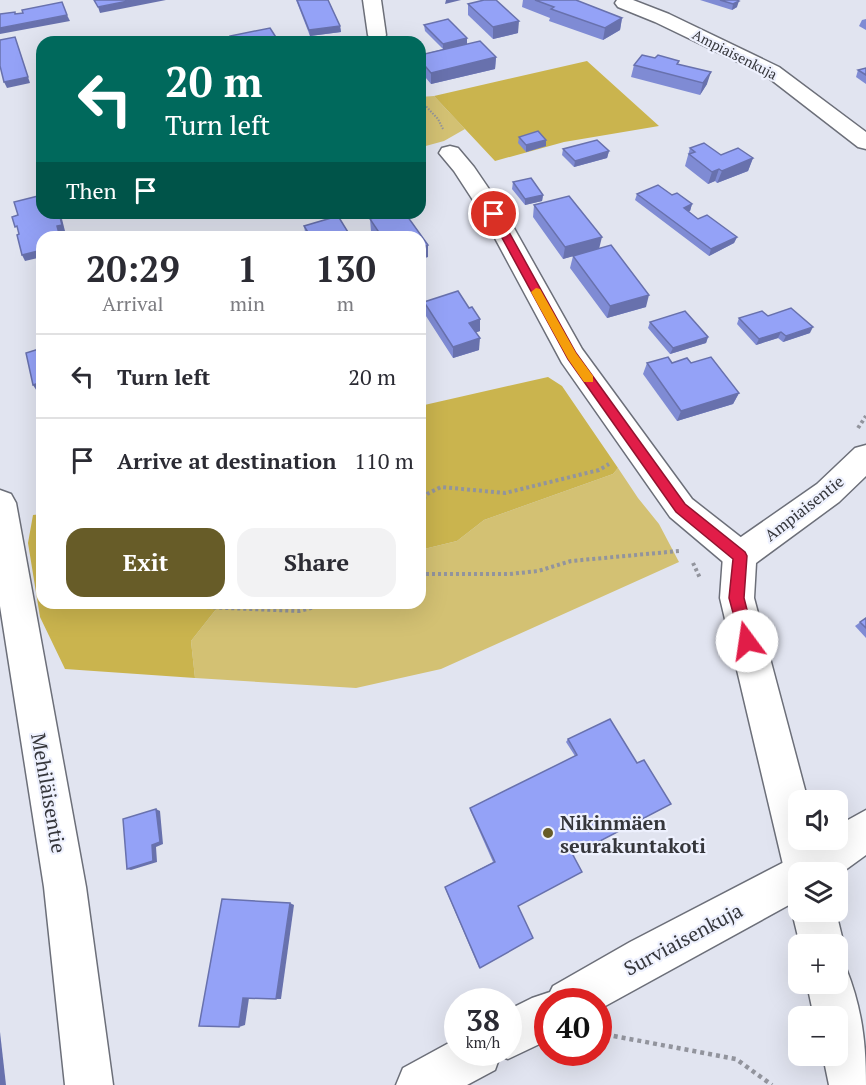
<!DOCTYPE html>
<meta charset="utf-8">
<style>
body{margin:0;font-family:"PT Serif",serif;background:#f2f2f3;color:#2b2b33;height:100vh;display:flex;flex-direction:column;font-size:22px;white-space:nowrap}
*{box-sizing:border-box;margin:0}
p{font-size:20px;color:#7c7c81}
.icon{flex:none;width:33px;height:33px;fill:none;stroke:currentColor;stroke-width:2;stroke-linecap:round;stroke-linejoin:round}
.map{position:relative;flex:1;overflow:hidden}
.drawer{position:absolute;left:36px;top:231px;width:390px;height:378px;display:flex;flex-direction:column;background:#fff;border-radius:18px;box-shadow:0 6px 24px #0002}
.drawer>*{flex:none}
.guide{position:absolute;left:36px;top:36px;width:390px;height:183px;border-radius:18px;box-shadow:0 6px 24px #0002;background:#00695c;color:#fff;overflow:hidden}
.fabs{position:absolute;left:788px;top:790px;display:grid;gap:12px}
.fabs a{display:grid;place-items:center;width:60px;height:60px;border-radius:12px;background:#fff;box-shadow:0 6px 24px #0002;font-size:30px}
.speed{position:absolute;left:444px;top:988px;display:flex;gap:12px;font-size:30px;font-weight:700;text-align:center}
.speed>*{display:grid;place-content:center;width:78px;height:78px;border-radius:50%;background:#fff;box-shadow:0 6px 24px #0002;line-height:1}
.speed small{font-size:15px;font-weight:400}
.speed .limit{border:9px solid #d22;background:#fff;color:#111}
.pin{position:absolute;display:grid;place-items:center;width:51px;height:51px;color:#fff;margin:-26px;border:3px solid #fff;border-radius:50%;box-shadow:0 2px 6px #0007}
.me{position:absolute;width:66px;margin:-33px;rotate:346deg;stroke-linejoin:round;filter:drop-shadow(0 0 4px #0008)}
.turn{display:flex;align-items:center;gap:21px;height:126px;padding:0 30px;font-size:27px}
.turn .icon{width:78px;height:78px;stroke-width:2.5}
.turn b{display:block;font-size:42px;line-height:51px}
.then{display:flex;align-items:center;height:57px;padding:0 30px;background:#0003;gap:12px;font-size:22px}
.eta{display:flex;justify-content:space-evenly;align-items:center;height:102px;text-align:center}
.eta b{font-size:36px;font-weight:800;line-height:42px}
.cta{display:flex;gap:12px;margin-top:auto;padding:12px 30px}
.cta a{flex:1;height:69px;border-radius:18px;background:#675c28;color:#fff;font-size:24px;font-weight:800;line-height:69px;text-align:center}
.cta a+a{background:#f2f2f3;color:#2b2b33}
ul{padding:0;list-style:none}
li{display:flex;align-items:center;gap:18px;height:84px;padding:0 30px;border-top:2px solid #e1e1e2}
li div{flex:1}
li b{display:block;font-size:22px}
li em{font-style:normal}
.map>svg:first-child{display:block}
.green{fill:#d3c173}
.forest{fill:#cab44e}
.lines{fill:none;stroke-linecap:round;stroke-linejoin:round}
.street-casing{stroke:#6c6f79;stroke-width:3}
.secondary-casing{stroke:#6c6f79;stroke-width:3}
.path-far2{stroke:#92949d;stroke-width:2;stroke-dasharray:1.5 1.5;stroke-linecap:butt}
.path-far1{stroke:#92949d;stroke-width:4;stroke-dasharray:3 3;stroke-linecap:butt}
.path{stroke:#92949d;stroke-width:4.5;stroke-dasharray:4 4;stroke-linecap:butt}
.street{fill:#fff;fill-rule:evenodd}
.secondary{fill:#fff;fill-rule:evenodd}
.wall{fill:#7f8bd4}
.shaded-wall{fill:#6871ad}
.building{fill:#94a2f7;stroke:#6871ad;stroke-width:1.5}
.route{fill:#e11d48;stroke:#92132f;stroke-width:1.5}
.slow{fill:#f59e0b}
.poi-dot{fill:#675c28;stroke:#eef1fe;stroke-width:2}
.labels{text-anchor:middle;dominant-baseline:central;stroke-width:4.5;stroke-linejoin:round;paint-order:stroke}
.far-street-label{font-size:14px;fill:#35363b;stroke:#eef1fe}
.street-label{font-size:16px;fill:#35363b;stroke:#eef1fe}
.near-street-label{font-size:20px;fill:#35363b;stroke:#eef1fe}
.near-poi-label{font-size:20px;font-weight:bold;fill:#35363b;stroke:#eef1fe;text-anchor:start}
</style>
<div class="map">
<svg width="866" height="1085" viewBox="0 0 866 1085">
<rect width="100%" height="100%" fill="#e1e4f0"/>
<g class="green">
<polygon points="434,96 465,129 444,141 422,147 420,97"/>
<polygon points="618,468 638,498 659,524 679,562 441,669 356,688 195,678 191,641 221,603 420,603 420,550 457,541 484,520 613,474"/>
</g>
<g class="forest">
<polygon points="587,61 659,126 564,142 495,161 434,96"/>
<polygon points="548,377 562,386 618,468 613,474 484,520 457,541 420,550 420,406"/>
<polygon points="42,514 42,603 221,603 191,641 195,678 65,669 40,617 28,543 33,515"/>
</g>
<g class="lines">
<defs>
<g id="street">
<polygon points="363,0 381,0 386,35 384,39 370,39 368,35"/>
<polygon points="617,0 633,0 669,14 779,67 866,132 866,149 858,147 765,75 655,22 618,7 615,3"/>
<polygon points="450,146 458,148 474,167 506,214 582,349 692,499 752,546 757,556 752,566 740,570 728,566 670,517 562,363 482,214 454,171 439,153 442,148"/>
<polygon points="0,490 11,494 16,503 86,887 113,1085 65,1085 44,887 0,606"/>
<polygon points="866,810 866,855 837,876 837,873 798,873 798,900 598,1010 598,1002 548,1002 548,1040 508,1059 500,1056 495,1070 467,1085 396,1085 403,1068 458,1038 458,1053 508,1053 508,1010 532,998 550,992 553,986 630,942 790,859 816,840 837,840 837,826"/>
</g>
<g id="secondary">
<polygon points="866,445 866,476 839,502 756,563 754,598 808,801 798,801 798,840 818,840 827,873 798,873 798,891 791,888 785,873 720,598 723,556 728,546 817,484 855,448"/>
<polygon points="798,898 798,912 836,912 844,945 838,961 837,945 800,945 792,912"/>
<path d="M837 964 846 968C862 1008 866 1043 866 1085H829L823 1056H837V1017H814L807 984H837Z"/>
</g>
</defs>
<use href="#street" class="street-casing"/>
<use href="#secondary" class="secondary-casing"/>
<polyline class="path-far2" points="420,100 438,119 443,129"/>
<g class="path-far1">
<polyline points="858,428 866,416"/>
<polyline points="420,504 427,494 441,487 505,493 599,470 609,464"/>
<polyline points="693,563 700,578"/>
<polyline points="420,574 510,574 538,571 571,561 679,551"/>
<polyline points="190,603 202,607 299,611 331,603"/>
</g>
<polyline class="path" points="598,1033 736,1059 772,1085"/>
<use href="#street" class="street"/>
<use href="#secondary" class="secondary"/>
</g>
<g class="wall">
<polygon points="296,0 328,0 340,26 341,32 310,36"/>
<polygon points="523,0 576,0 622,18 620,30 603,40 549,21 550,18 522,7"/>
<polygon points="700,0 737,0 737,7 732,10"/>
<polygon points="468,4 518,33 493,39 468,15"/>
<polygon points="866,19 866,30 859,26 862,20"/>
<polygon points="424,25 467,38 467,44 496,57 495,69 431,84 420,71 420,55 443,49 425,31"/>
<polygon points="655,58 679,61 678,64 707,84 700,95 631,77 634,65"/>
<polygon points="866,68 866,84 856,77 858,70"/>
<polygon points="519,137 546,146 526,152 518,143"/>
<polygon points="690,148 721,155 753,158 748,171 717,183 715,181 708,184 685,166"/>
<polygon points="563,149 609,151 607,158 574,167 562,155"/>
<polygon points="513,182 543,195 542,201 525,205 512,189"/>
<polygon points="637,194 672,195 692,204 690,211 688,211 698,219 737,237 734,243 709,256 635,200"/>
<polygon points="534,205 599,249 646,307 607,318 570,268 573,256 563,259 533,217"/>
<polygon points="390,213 405,213 428,245 428,257 420,259 420,237 375,237 371,231 370,219"/>
<polygon points="304,226 351,237 308,237 305,232"/>
<polygon points="424,302 480,331 476,332 479,350 453,358 424,313"/>
<polygon points="768,316 810,333 783,342 778,338 756,345 737,324 739,318"/>
<polygon points="650,322 708,337 706,343 670,354 648,328"/>
<polygon points="647,363 691,363 739,393 733,404 677,421 643,374"/>
<polygon points="866,618 866,638 855,626"/>
<polygon points="568,739 637,763 671,804 574,855 518,906 479,968 445,888 445,887 493,862 470,810 470,808 575,756 566,742"/>
</g>
<g class="shaded-wall">
<polygon points="133,0 166,0 100,13 98,7"/>
<polygon points="446,0 461,0 445,4"/>
<polygon points="739,1 737,7 732,10 733,4"/>
<polygon points="67,15 70,21 0,34 0,28"/>
<polygon points="622,18 620,30 603,40 605,28"/>
<polygon points="519,21 518,33 493,39 493,27"/>
<polygon points="340,26 341,32 310,36 309,30"/>
<polygon points="15,37 30,83 7,88 4,82"/>
<polygon points="467,38 467,44 443,50 443,44"/>
<polygon points="496,57 495,69 431,84 431,73"/>
<polygon points="711,72 707,84 700,95 703,83"/>
<polygon points="546,140 546,146 526,152 526,145"/>
<polygon points="609,151 607,158 574,167 575,161"/>
<polygon points="753,158 748,171 717,183 722,171"/>
<polygon points="719,169 715,181 708,184 712,172"/>
<polygon points="543,195 542,201 525,205 525,199"/>
<polygon points="692,204 690,211 682,214 684,208"/>
<polygon points="59,213 62,219 65,231 60,232 62,237 60,237 57,226"/>
<polygon points="236,213 251,213 237,216"/>
<polygon points="602,237 599,249 563,259 565,247"/>
<polygon points="737,237 734,243 709,256 711,249"/>
<polygon points="428,245 428,257 420,259 420,247"/>
<polygon points="42,250 42,257 25,261 22,255"/>
<polygon points="649,295 646,307 607,318 610,306"/>
<polygon points="480,319 480,331 469,335 469,323"/>
<polygon points="813,327 810,333 783,342 786,336"/>
<polygon points="781,332 778,338 756,345 759,339"/>
<polygon points="708,337 706,343 670,354 673,348"/>
<polygon points="480,338 479,350 453,358 453,347"/>
<polygon points="42,382 42,395 40,396 33,385"/>
<polygon points="739,393 733,404 677,421 681,411"/>
<polygon points="156,809 160,811 163,844 156,847 157,862 131,870 127,869 152,845"/>
<polygon points="290,903 294,905 281,999 276,999"/>
<polygon points="243,998 249,998 245,1025 239,1027"/>
<polygon points="0,1032 6,1085 0,1085"/>
</g>
<g class="building">
<polygon points="94,0 133,0 98,7"/>
<polygon points="297,0 328,0 340,26 309,30"/>
<polygon points="484,0 496,0 519,21 493,27 468,4"/>
<polygon points="535,0 576,0 622,18 605,28 551,9 554,7"/>
<polygon points="720,0 737,0 739,1 733,4"/>
<polygon points="62,2 67,15 0,28 0,14 15,12 15,14 23,13 22,10"/>
<polygon points="448,19 467,38 443,44 424,25"/>
<polygon points="270,28 279,42 203,42 223,38 225,41 231,39 230,36"/>
<polygon points="15,37 28,77 4,82 0,66 0,40"/>
<polygon points="480,41 496,57 431,73 420,60 420,55"/>
<polygon points="642,55 655,58 658,55 679,61 677,64 711,72 703,83 634,65"/>
<polygon points="866,68 866,75 858,70"/>
<polygon points="538,131 546,140 526,145 519,137"/>
<polygon points="597,140 609,151 575,161 563,149"/>
<polygon points="704,143 721,155 738,148 753,158 722,171 719,169 712,172 689,154 695,152 690,148"/>
<polygon points="531,178 543,195 525,199 513,182"/>
<polygon points="658,185 672,195 677,193 692,204 684,208 698,219 707,215 737,237 711,249 637,194"/>
<polygon points="42,195 42,213 54,213 54,214 59,213 62,225 57,226 60,237 42,237 42,250 22,255 17,235 19,234 17,226 15,227 12,217 18,215 14,202"/>
<polygon points="569,196 602,237 565,247 534,205"/>
<polygon points="390,213 405,213 428,245 420,247 420,237 382,237 370,219"/>
<polygon points="338,216 351,237 311,237 304,226"/>
<polygon points="611,245 649,295 610,306 573,256"/>
<polygon points="458,291 469,308 472,307 480,319 469,323 480,338 453,347 424,302"/>
<polygon points="791,308 813,327 786,336 781,332 759,339 739,318 762,311 768,316"/>
<polygon points="685,311 708,337 673,348 650,322"/>
<polygon points="42,348 42,382 33,385 26,353"/>
<polygon points="668,357 672,363 687,358 691,363 711,357 739,393 681,411 647,363"/>
<polygon points="866,618 866,628 860,622"/>
<polygon points="610,719 637,763 644,760 671,804 573,855 582,872 518,906 533,938 480,968 445,887 495,862 470,808 577,755 568,739"/>
<polygon points="156,809 160,842 152,845 153,861 127,869 123,819"/>
<polygon points="222,899 290,903 276,999 243,998 239,1027 199,1026"/>
</g>
<polygon class="route" points="494,211 499,214 576,353 685,504 745,552 747,556 744,598 755,641 753,646 747,648 742,646 729,598 733,559 676,512 568,359 489,214"/>
<polygon class="slow" points="536,288 540,289 576,353 593,376 593,382 584,382 568,359 531,292"/>
<circle class="poi-dot" cx="548" cy="833" r="6"/>
<g class="labels">
<g class="far-street-label">
<text transform="translate(735 54) rotate(27)">Ampiaisenkuja</text>
</g>
<g class="street-label">
<text transform="translate(804 508) rotate(-38)">Ampiaisentie</text>
</g>
<g class="near-street-label">
<text transform="translate(49 793) rotate(80)">Mehiläisentie</text>
<text transform="translate(683 939) rotate(-28)">Surviaisenkuja</text>
</g>
<g class="near-poi-label">
<text x="560" y="822">Nikinmäen<tspan x="560" dy="23">seurakuntakoti</tspan></text>
</g>
</g>
</svg>
<div class="fabs">
<a><svg class="icon" aria-label="sound" viewBox="0 0 24 24"><path d="M4 9h4l5-4v14l-5-4H4zM17 9q2 3 0 6"/></svg></a>
<a><svg class="icon" aria-label="layers" viewBox="0 0 24 24"><path d="M12 4l9 5-9 5-9-5zM3 14l9 5 9-5"/></svg></a>
<a>+</a>
<a>−</a>
</div>
<div class="speed"><div>38<small>km/h</small></div><div class="limit">40</div></div>
<div class="pin" style="left:494px;top:214px;background:#d93025"><svg class="icon" aria-label="arrive" viewBox="0 0 24 24"><path d="M6 21V4h12l-3 4 3 4H6"/></svg></div>
<svg class="me" style="left:747px;top:641px" viewBox="-20 -20 40 40"><circle r="19" fill="#fff"/><path d="M0-13L10 11 0 6-10 11z" fill="#e11d48"/></svg>
<div class="guide">
<div class="turn"><svg class="icon" aria-label="left" viewBox="0 0 24 24"><path d="M17 20v-9H6M10 6l-5 5 5 5"/></svg><div><b>20 m</b>Turn left</div></div>
<div class="then">Then<svg class="icon" aria-label="arrive" viewBox="0 0 24 24"><path d="M6 21V4h12l-3 4 3 4H6"/></svg></div>
</div>
<section class="drawer">
<div class="eta">
<div><b>20:29</b><p>Arrival</p></div>
<div><b>1</b><p>min</p></div>
<div><b>130</b><p>m</p></div>
</div>
<ul>
<li><svg class="icon" aria-label="left" viewBox="0 0 24 24"><path d="M17 20v-9H6M10 6l-5 5 5 5"/></svg><div><b>Turn left</b></div><em>20 m</em></li>
<li><svg class="icon" aria-label="arrive" viewBox="0 0 24 24"><path d="M6 21V4h12l-3 4 3 4H6"/></svg><div><b>Arrive at destination</b></div><em>110 m</em></li>
</ul>
<div class="cta"><a>Exit</a><a>Share</a></div>
</section>
</div>
